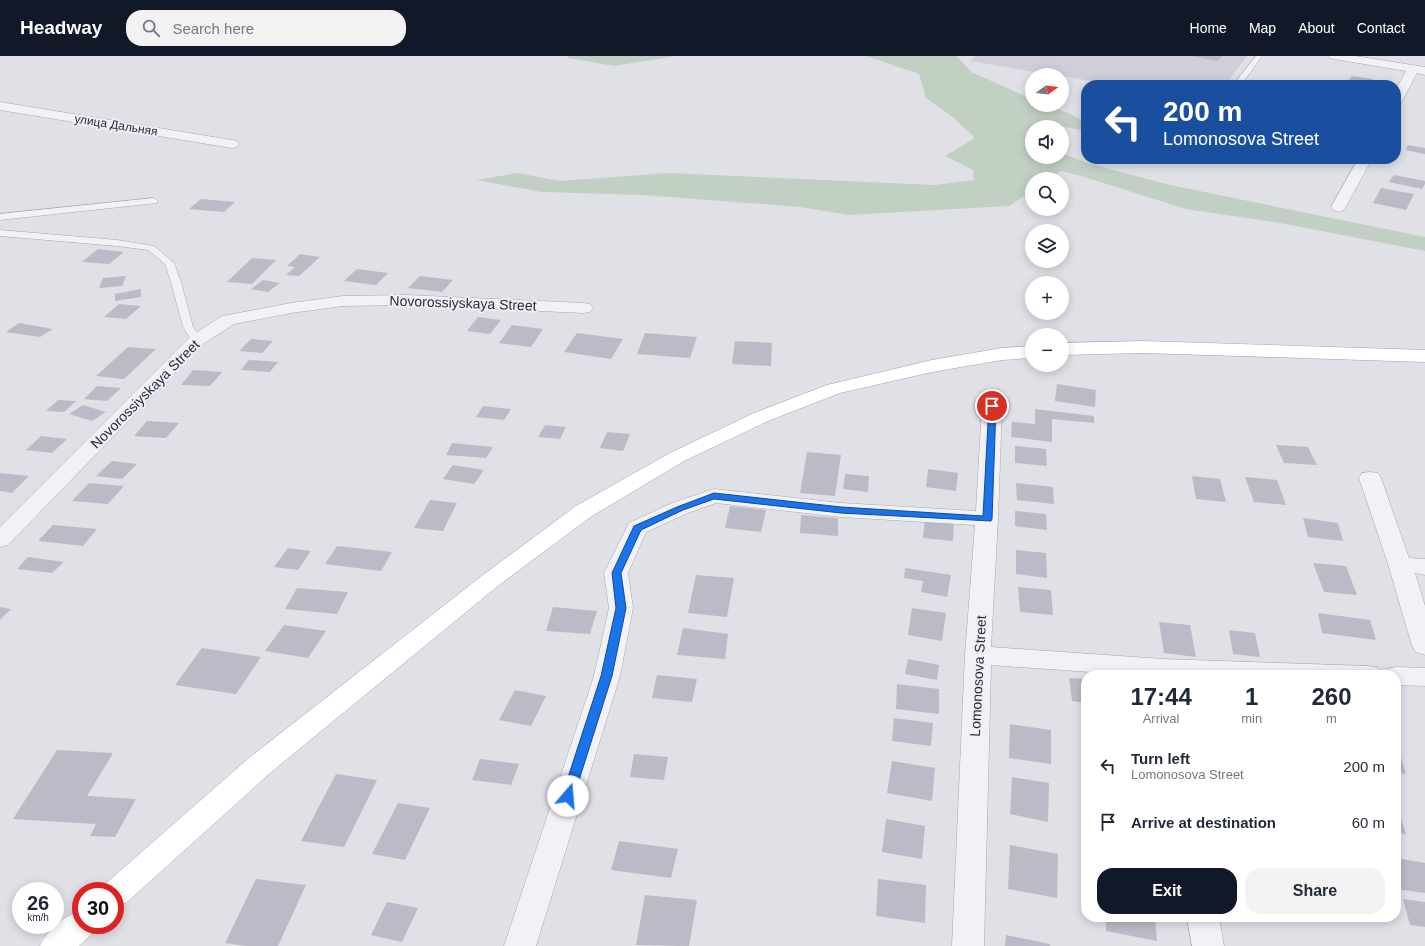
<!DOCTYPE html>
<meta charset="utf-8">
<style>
body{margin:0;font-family:Arial,sans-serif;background:#f2f2f3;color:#1f2937;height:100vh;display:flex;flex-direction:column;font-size:15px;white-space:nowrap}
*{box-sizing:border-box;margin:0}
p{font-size:13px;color:#747a83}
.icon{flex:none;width:22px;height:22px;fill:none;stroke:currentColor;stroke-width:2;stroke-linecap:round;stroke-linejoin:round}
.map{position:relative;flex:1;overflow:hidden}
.panel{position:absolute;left:1081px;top:614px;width:320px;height:252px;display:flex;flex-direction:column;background:#fff;border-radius:16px;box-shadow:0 2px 10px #0003}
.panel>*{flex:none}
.hud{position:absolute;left:1081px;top:24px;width:320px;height:84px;border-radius:16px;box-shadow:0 2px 10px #0003;background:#1a4fa0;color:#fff;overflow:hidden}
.needle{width:26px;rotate:75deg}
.buttons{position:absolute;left:1025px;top:12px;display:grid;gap:8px}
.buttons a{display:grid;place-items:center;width:44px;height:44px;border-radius:50%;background:#fff;box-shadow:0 2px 10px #0003;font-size:20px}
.speed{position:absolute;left:12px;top:826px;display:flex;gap:8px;font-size:20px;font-weight:700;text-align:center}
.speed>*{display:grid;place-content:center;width:52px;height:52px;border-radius:50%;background:#fff;box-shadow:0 2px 10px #0003;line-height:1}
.speed small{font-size:10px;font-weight:400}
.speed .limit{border:6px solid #d22;background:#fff;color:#111}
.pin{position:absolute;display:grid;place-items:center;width:34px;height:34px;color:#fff;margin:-17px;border:2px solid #fff;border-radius:50%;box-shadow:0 1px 4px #0007}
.me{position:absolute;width:44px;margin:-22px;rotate:18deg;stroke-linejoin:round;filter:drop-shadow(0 0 3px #0008)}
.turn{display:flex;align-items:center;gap:14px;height:84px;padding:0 16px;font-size:18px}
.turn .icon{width:52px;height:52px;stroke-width:2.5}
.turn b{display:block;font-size:28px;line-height:34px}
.eta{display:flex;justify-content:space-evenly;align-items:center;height:68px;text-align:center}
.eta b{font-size:24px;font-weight:700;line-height:28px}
.action{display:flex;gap:8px;margin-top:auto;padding:8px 16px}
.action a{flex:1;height:46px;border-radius:16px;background:#111827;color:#fff;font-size:16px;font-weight:700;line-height:46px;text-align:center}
.action a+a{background:#f2f2f3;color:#1f2937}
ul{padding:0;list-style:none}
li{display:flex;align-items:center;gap:12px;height:56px;padding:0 16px}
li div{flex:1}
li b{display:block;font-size:15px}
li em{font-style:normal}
header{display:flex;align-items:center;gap:24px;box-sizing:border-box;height:56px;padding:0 20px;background:#111827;color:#fff}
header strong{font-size:19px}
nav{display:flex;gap:22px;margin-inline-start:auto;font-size:14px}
.search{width:280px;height:36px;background:#f2f2f3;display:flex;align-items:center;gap:10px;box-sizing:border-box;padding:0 14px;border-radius:16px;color:#747a83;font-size:15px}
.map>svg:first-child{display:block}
.built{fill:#cecfd9}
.green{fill:#c2d0c3}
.building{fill:#babbc7}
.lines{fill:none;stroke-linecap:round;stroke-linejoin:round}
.lane-casing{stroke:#a6a6b1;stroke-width:1}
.street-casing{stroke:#a6a6b1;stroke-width:1}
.primary-casing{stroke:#a0a2b2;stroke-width:1}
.lane{fill:#f2f2f6;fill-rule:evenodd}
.street{fill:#f2f2f6;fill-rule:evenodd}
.primary{fill:#fff;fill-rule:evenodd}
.route{fill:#1a73e8;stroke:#114b97}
.labels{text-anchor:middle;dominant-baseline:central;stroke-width:4;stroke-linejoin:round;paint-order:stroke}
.far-street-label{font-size:12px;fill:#2a2b3d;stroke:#eff0f5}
.street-label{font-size:14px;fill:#2a2b3d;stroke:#eff0f5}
</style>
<header>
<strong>Headway</strong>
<div class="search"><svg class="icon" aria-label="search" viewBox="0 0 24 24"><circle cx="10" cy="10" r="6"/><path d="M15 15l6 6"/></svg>Search here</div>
<nav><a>Home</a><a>Map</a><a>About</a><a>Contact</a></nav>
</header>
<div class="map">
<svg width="1425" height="890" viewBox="0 0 1425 890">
<rect width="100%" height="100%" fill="#e0e0e7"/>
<polygon class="built" points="976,0 1247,0 1225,29 1112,29 1062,20 1062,19 1054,19 970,5"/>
<g class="green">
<polygon points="567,0 675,0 614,10 568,2"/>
<path d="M866 0H957L971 16 1032 43V49C1051 49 1070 56 1086 67V75L1059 70 1032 71V101H1062V97L1087 107 1170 129 1425 181V195L1280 167 1186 153 1081 120 1061 115 1049 123H1032V134L1010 150 849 159 800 151 643 139 542 136 476 124 517 117 560 125 668 117 935 129 974 124 973 114 945 100 975 82 954 62 926 42 919 18Z"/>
</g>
<g class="building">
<polygon points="1192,0 1223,0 1218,5"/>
<polygon points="1352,20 1373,23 1369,29 1348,25"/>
<polygon points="1408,89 1425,92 1425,98 1405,94"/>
<polygon points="1394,119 1425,125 1425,128 1422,133 1389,126"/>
<polygon points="1381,132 1414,138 1406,154 1373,147"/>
<polygon points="201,143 235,146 224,156 189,153"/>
<polygon points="98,193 124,196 109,208 82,206"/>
<polygon points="300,198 320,201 299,220 286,219 295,211 287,210"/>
<polygon points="252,202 276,204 252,228 227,226"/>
<polygon points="357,213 388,217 376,229 344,225"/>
<polygon points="126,220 122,230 99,232 103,222"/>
<polygon points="420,220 453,224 442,236 408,232"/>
<polygon points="263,224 280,227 268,236 251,233"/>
<polygon points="141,233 141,241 115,245 115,238"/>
<polygon points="119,248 141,250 126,263 104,261"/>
<polygon points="478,261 501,264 490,278 467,275"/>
<polygon points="19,267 53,273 40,281 6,276"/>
<polygon points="512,269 543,273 531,291 499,287"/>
<polygon points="577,277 623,283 611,303 564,296"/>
<polygon points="645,277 697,281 690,302 637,298"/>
<polygon points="251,283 273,285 262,297 239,295"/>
<polygon points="735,285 772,287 771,310 732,308"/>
<polygon points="128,291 156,293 124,323 96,320"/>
<polygon points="249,304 278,306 270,316 241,314"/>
<polygon points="193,314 222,316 210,330 181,329"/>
<polygon points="1057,328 1096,334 1095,351 1055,345"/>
<polygon points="97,330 121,332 107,345 84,343"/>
<polygon points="58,344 76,345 64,356 46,355"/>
<polygon points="83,349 106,356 92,365 69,358"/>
<polygon points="483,350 511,353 504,364 476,361"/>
<polygon points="1035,353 1094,360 1094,367 1052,363 1052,386 1011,381 1012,366 1035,368"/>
<polygon points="147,365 179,367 166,382 134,380"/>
<polygon points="545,369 566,371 560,383 538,381"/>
<polygon points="607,376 630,378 623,395 600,392"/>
<polygon points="41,380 67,383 52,397 26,394"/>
<polygon points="452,387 493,391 486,402 446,399"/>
<polygon points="1276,389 1308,391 1317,409 1284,407"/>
<polygon points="1015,390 1046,393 1047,410 1015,407"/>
<polygon points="807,396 841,399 835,440 800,437"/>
<polygon points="112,405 137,408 122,423 96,420"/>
<polygon points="453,409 484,414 474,428 443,423"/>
<polygon points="928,413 958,417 956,435 926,431"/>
<polygon points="0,417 29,420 12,437 0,435"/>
<polygon points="845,418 869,420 868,436 843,433"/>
<polygon points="1192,420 1220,423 1226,446 1196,443"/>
<polygon points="1245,421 1277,424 1286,449 1254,446"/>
<polygon points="89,427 124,430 108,448 72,445"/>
<polygon points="1016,427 1053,431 1054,448 1017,444"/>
<polygon points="430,444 457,447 443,475 414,472"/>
<polygon points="730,450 766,454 761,476 725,472"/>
<polygon points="1015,455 1046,458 1047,474 1015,470"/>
<polygon points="801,459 838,462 838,480 800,477"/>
<polygon points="925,461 954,465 953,485 923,482"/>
<polygon points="1303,462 1338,467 1343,485 1308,481"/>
<polygon points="53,469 97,473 83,490 38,485"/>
<polygon points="337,490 392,496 381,515 325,508"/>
<polygon points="288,492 311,495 298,514 274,511"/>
<polygon points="1016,494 1046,497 1047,522 1016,518"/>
<polygon points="28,501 64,506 52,517 17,513"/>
<polygon points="1313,507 1346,510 1357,539 1324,536"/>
<polygon points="905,512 951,519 947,541 921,536 923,525 904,522"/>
<polygon points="696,519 734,522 727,561 688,557"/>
<polygon points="1018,531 1051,534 1053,559 1020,556"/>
<polygon points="297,532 348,536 337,558 285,553"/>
<polygon points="0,551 11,553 0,564"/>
<polygon points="553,551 597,555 590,578 546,575"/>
<polygon points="912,552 946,557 942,585 908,579"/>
<polygon points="1318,557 1370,564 1376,584 1322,577"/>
<polygon points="1159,566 1190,569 1196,601 1164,597"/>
<polygon points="284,569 326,575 308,602 265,595"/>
<polygon points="683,572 728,578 725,603 677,599"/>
<polygon points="1229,574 1255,577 1260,601 1233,598"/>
<polygon points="202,592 261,601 236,638 175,629"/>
<polygon points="908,603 939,609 937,624 905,618"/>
<polygon points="657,619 697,623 692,646 652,642"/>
<polygon points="1069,622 1086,623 1086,647 1072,645"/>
<polygon points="897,628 939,633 939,658 896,653"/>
<polygon points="515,634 546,640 531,670 499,664"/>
<polygon points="894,662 933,667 931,690 892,685"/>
<polygon points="1010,668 1051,674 1051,708 1009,702"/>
<polygon points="1396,691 1398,691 1406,718 1396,716"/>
<polygon points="57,694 113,697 87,740 136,743 115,781 90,780 96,768 13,763"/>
<polygon points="634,698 668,701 664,724 630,721"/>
<polygon points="480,703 519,708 511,729 472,724"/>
<polygon points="892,705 935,712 932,745 887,737"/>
<polygon points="336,718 377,724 344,791 301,785"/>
<polygon points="1012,721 1049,727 1048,766 1010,758"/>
<polygon points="398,747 430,752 405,804 372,798"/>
<polygon points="1396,749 1396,748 1406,778 1396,776"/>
<polygon points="886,763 925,770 922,803 882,796"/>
<polygon points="619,785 678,793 671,822 611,814"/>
<polygon points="1010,789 1058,798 1057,842 1008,833"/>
<polygon points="1396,802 1425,807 1425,837 1396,833"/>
<polygon points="256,823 306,829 278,890 247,890 225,887"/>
<polygon points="878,823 926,829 925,867 876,860"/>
<polygon points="645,839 697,844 689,890 636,889"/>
<polygon points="1403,843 1425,846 1425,871 1410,869"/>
<polygon points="387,846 418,852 402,886 371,879"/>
<polygon points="1106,861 1155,861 1157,885 1106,875"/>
<polygon points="1006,879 1050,888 1050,890 1005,890"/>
</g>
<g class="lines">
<defs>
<g id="lane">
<polygon points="1256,0 1262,0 1241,29 1233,29"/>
<polygon points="154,142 158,145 157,147 0,164 0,158"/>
<polygon points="0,174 117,184 154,190 174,207 181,226 193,271 202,284 197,287 193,286 183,271 171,226 165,208 148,194 117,190 0,180"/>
</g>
<g id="street">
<polygon points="1328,0 1355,0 1425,11 1425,19 1417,17 1402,45 1400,48 1396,49 1396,33 1406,15 1334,3 1330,2"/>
<polygon points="0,46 232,84 237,85 239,88 237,91 232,92 0,54"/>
<polygon points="1358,103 1372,103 1344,154 1339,156 1334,154 1331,151"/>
<polygon points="406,239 584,247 590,248 593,252 590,256 584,257 406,249 343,250 291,257 234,268 203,288 8,489 0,491 0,471 191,280 222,260 228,259 291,247 343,240"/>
<polygon points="992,344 999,346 1002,350 998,463 991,591 1163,603 1369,610 1378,612 1382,619 1133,619 991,609 984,890 952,890 965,599 975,469 841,461 716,447 688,457 646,476 628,517 633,552 620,620 536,890 504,890 594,620 609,552 604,517 629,467 672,447 714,433 841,447 976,455 982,350 985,346"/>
<polygon points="1370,416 1378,417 1381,422 1409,502 1425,503 1425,519 1415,517 1425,550 1425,599 1416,596 1412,590 1388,508 1359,422 1362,417"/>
<polygon points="1396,611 1425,612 1425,630 1396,629 1396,619 1384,619 1387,613"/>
<polygon points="1187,861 1219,861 1224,890 1192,890"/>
</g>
<g id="primary">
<polygon points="1143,285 1425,294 1425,306 1143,297 1062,299 1062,287"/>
<polygon points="1032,290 1032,302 1002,304 932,316 840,337 768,365 684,405 592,460 499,529 270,717 126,847 115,851 115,835 101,835 104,829 250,701 483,519 576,450 670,397 754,357 827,329 932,304 1002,292"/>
<path d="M81 854V869H96L92 878 79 890H40C47 874 64 860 81 854Z"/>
</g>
</defs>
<use href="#lane" class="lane-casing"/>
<use href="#street" class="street-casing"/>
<use href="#primary" class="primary-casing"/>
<use href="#lane" class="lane"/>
<use href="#street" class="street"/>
<use href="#primary" class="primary"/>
</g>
<polygon class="route" points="989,348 992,348 996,350 992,463 991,465 841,457 714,443 683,454 641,474 621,517 626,552 612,620 574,740 572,743 568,745 564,743 562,740 601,620 616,552 612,517 634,470 677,451 714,437 841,451 983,460"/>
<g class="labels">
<g class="far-street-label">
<text transform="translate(116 69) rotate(9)">улица Дальняя</text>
</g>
<g class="street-label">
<text transform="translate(463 247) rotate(2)">Novorossiyskaya Street</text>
<text transform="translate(145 338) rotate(-45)">Novorossiyskaya Street</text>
<text transform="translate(978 620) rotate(-87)">Lomonosova Street</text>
</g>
</g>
</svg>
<div class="buttons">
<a><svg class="needle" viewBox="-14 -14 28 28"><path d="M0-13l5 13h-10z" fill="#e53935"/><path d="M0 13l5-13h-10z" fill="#747a83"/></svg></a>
<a><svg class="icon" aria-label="sound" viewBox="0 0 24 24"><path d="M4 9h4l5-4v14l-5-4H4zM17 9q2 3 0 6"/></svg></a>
<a><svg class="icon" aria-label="search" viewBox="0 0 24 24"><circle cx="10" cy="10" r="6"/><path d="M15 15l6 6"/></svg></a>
<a><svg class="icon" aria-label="layers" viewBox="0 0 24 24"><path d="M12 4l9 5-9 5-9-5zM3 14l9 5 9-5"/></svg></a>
<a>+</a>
<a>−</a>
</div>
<div class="speed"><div>26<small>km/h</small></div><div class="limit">30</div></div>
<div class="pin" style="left:992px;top:350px;background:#d93025"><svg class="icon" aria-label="arrive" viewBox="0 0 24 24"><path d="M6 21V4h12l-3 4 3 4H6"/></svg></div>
<svg class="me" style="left:568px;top:740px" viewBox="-20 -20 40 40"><circle r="19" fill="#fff"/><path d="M0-13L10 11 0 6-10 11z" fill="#1a73e8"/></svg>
<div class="hud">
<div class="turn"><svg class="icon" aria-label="left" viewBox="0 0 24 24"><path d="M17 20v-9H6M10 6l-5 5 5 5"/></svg><div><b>200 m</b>Lomonosova Street</div></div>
</div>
<section class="panel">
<div class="eta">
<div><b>17:44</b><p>Arrival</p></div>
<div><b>1</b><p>min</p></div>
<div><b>260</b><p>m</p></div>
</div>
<ul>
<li><svg class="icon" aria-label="left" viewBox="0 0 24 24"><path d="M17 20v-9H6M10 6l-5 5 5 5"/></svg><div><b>Turn left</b><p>Lomonosova Street</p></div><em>200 m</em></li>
<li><svg class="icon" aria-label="arrive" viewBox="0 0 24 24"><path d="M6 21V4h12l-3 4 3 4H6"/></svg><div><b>Arrive at destination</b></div><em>60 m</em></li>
</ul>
<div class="action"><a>Exit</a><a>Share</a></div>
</section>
</div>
